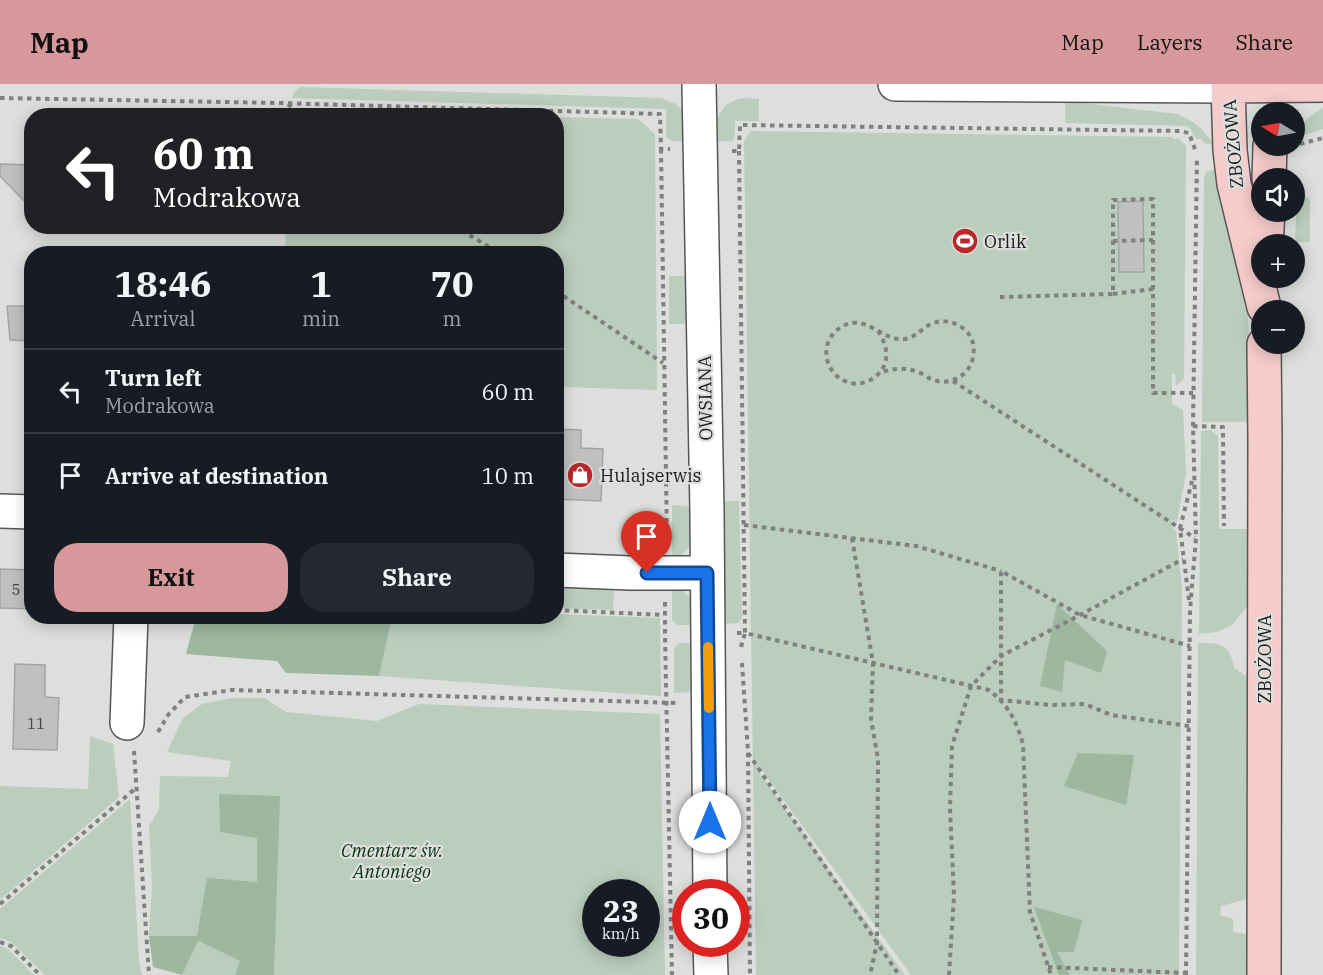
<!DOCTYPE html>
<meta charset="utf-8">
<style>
body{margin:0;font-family:"IBM Plex Serif",serif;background:#242831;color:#f1f3f6;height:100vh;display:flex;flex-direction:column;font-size:22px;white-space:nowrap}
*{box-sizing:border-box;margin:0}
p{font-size:20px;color:#9ea1a6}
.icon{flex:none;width:33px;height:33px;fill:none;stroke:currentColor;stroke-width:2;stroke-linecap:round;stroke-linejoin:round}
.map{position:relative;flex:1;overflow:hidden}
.sheet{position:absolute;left:24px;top:162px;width:540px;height:378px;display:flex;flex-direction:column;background:#171b24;border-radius:24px;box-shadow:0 3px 15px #0003}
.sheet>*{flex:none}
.guide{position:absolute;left:24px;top:24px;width:540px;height:126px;border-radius:24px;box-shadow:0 3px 15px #0003;background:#202124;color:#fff;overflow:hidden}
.needle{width:39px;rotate:280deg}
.tools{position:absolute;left:1251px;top:18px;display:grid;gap:12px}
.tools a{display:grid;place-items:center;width:54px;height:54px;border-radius:50%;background:#171b24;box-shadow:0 3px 15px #0003;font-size:30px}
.speed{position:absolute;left:582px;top:795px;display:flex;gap:12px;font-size:30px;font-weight:700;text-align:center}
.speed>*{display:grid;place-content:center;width:78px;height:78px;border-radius:50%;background:#171b24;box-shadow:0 3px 15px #0003;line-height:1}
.speed small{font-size:15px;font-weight:400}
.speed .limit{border:9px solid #d22;background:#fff;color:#111}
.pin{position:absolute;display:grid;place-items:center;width:51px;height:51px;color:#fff;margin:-62px -26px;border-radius:50% 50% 50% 0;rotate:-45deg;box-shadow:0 0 6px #0007}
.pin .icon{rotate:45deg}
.me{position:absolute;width:66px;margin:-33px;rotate:0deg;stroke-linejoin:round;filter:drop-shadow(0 0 4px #0008)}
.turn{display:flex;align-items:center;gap:21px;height:126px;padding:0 30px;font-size:27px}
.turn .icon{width:78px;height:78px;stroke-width:2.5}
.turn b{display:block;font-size:42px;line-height:51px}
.eta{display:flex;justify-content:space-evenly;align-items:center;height:102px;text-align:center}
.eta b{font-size:36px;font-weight:700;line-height:42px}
.primary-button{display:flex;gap:12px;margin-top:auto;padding:12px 30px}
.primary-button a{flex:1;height:69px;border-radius:24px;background:#d7989b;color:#111;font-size:24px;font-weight:700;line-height:69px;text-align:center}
.primary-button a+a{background:#242831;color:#f1f3f6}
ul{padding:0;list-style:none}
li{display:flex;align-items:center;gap:18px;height:84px;padding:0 30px;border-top:2px solid #363941}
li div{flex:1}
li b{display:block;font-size:22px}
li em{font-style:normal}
header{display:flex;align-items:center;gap:36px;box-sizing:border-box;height:84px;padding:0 30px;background:#d7989b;color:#111}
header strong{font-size:28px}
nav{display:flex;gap:33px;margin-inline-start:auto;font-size:21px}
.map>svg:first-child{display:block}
.green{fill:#bbcdbc;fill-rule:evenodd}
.forest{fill:#9db89f}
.building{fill:#bec1be;stroke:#a3a5a3;stroke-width:1.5}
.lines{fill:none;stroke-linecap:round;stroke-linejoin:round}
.street-casing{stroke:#555755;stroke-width:36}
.secondary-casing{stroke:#555755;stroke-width:36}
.path{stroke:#7f817f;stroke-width:4;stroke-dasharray:4.5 4.5;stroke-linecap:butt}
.street{stroke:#fff;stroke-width:33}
.secondary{stroke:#f5cccb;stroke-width:33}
.route-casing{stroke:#114b97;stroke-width:15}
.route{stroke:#1a73e8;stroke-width:10}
.slow{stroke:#f59e0b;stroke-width:10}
.labels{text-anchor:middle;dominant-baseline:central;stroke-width:4.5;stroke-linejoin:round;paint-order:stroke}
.number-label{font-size:15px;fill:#444544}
.street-label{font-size:18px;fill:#1b1c1b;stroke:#dcdfdc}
.poi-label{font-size:18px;fill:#1b1c1b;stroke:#dcdfdc;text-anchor:start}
.park-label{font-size:18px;font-style:italic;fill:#073310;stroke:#dcdfdc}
</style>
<header>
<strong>Map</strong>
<nav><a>Map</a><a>Layers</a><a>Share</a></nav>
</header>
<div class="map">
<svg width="1323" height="891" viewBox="0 0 1323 891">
<rect width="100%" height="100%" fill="#dcdfdc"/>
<g class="green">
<polygon points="301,3 661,14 676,20 684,28 689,58 672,57 666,53 666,25 292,14 294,8"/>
<path d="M744 14 759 15V37H735V53L732 57 714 58C714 35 720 18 744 14Z"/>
<path d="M1065 17 1177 30C1194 37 1202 44 1213 59L1206 60 1201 55H1196L1190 44 1186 42 1065 39Z"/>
<path d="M1323 24V45L1295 54C1300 40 1309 31 1323 24Z"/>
<polygon points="291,25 516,31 291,31"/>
<polygon points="557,33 638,35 655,50 657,306 557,303 556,170 285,169 286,143 556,142"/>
<polygon points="751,47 1172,53 1175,56 1178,54 1186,62 1184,295 1176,302 1175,290 1172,290 1172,320 1183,326 1186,389 1177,438 1172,436 1172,444 1176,447 1182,504 1179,891 911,891 759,682 758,687 905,891 756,891 744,57"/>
<polygon points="1214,85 1223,85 1248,225 1251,338 1202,338 1204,93 1207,88"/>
<polygon points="1297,108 1310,115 1310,158 1295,158"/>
<polygon points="669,192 683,192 687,194 691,233 683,240 669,240"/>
<polygon points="1211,346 1218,352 1219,445 1252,445 1252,507 1246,524 1232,541 1217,548 1199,550 1201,347"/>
<polygon points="726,417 739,417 742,534 738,539 725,540 720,536 723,418"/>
<path d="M672 421 687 422 692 425C691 446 697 468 672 475Z"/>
<polygon points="557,501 614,504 613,526 557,524"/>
<path d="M672 503C690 508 695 517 695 535L690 541H678L672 537Z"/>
<polygon points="557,530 660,534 661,612 379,592 392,533 556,532"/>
<path d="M1253 549 1247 815 1221 822 1220 831 1233 835V848L1247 850V891H1196L1198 559C1221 559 1230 560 1234 584L1246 592Z"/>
<polygon points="679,559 689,559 695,563 695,604 689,608 674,609 674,564"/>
<path d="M233 614H264L286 628 377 637 419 620 660 630 665 891H274L275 836 257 754V798L197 853 149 852 152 801 149 742 159 725 160 692 228 693 231 677 167 668 183 634 202 620ZM596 808H646V860H596Z"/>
<polygon points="90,652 113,660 119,713 0,816 0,702 88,705"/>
<polygon points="130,715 139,878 142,891 45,891 11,858 0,854 0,825"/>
<polygon points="197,857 240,877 235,891 182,891"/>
<polygon points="0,862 8,865 34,891 0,891"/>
</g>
<g class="forest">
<polygon points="1057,520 1107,567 1101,589 1065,576 1062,608 1040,602"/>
<polygon points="196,533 196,532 392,533 379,592 286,589 277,577 186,570"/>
<polygon points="1078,669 1134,671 1126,721 1064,702"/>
<polygon points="219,710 280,712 274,891 235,891 240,877 198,857 182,891 153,883 149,852 197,852 207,794 257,798 257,754 220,748"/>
<polygon points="1034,823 1082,836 1074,868 1057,868 1070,891 1059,891"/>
</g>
<g class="building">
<polygon points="0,80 32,81 32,125 0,92"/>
<polygon points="1143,117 1144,188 1119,188 1118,118"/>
<polygon points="7,222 32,222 32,257 10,256"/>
<polygon points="556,345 581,346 581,364 603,365 601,417 556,415"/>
<polygon points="0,485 32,486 32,525 0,524"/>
<polygon points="15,580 45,581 45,613 59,614 57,666 13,665"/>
</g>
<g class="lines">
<defs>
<g id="street">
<polyline points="699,0 707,428 710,808"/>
<polyline points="895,0 1228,2"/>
<polyline points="0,427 32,428"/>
<polyline points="556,486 630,489 707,489"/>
<polyline points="127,639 131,532"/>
<polyline points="710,860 711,891"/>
</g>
<g id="secondary">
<polyline points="1269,94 1270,62"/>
<polyline points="1266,160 1268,128"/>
<polyline points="1264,223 1234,100 1230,66 1228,2 1323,1"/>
<polyline points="1264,891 1265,356 1264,260"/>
</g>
</defs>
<use href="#street" class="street-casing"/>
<use href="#secondary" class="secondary-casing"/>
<g class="path">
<polyline points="0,14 280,19 660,30 661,65 670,65"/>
<polyline points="288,20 300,32"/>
<polyline points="1300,60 1323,54"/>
<polyline points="661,65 667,457"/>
<polyline points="732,67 739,67 740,41 1180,47 1189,49 1196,68"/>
<path d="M739 67 745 549 989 606C1009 622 1016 636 1023 660L1030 828 1051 891"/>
<polyline points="454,142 501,170"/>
<polyline points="1113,157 1153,156"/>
<polyline points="556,207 663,279"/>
<polyline points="1113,210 1153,205"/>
<polyline points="1000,213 1113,210 1113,116 1153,115 1153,309 1193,309"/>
<path d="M878 247C889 263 891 283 872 295 847 311 817 283 829 256 833 249 838 244 845 241 868 231 883 258 905 255 915 253 921 246 929 241 941 234 957 237 967 248 973 254 975 264 973 273 970 292 949 303 931 295 926 293 921 288 915 287 903 283 891 285 879 289"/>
<polyline points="953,297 1195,454"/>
<polyline points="1193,342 1223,343 1224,442"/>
<polyline points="744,441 916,462 1001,487"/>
<polyline points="852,454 873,579 871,635 878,675 877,859 870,891"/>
<polyline points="1189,516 1180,444 1192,397"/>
<polyline points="665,518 665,552 672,891"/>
<polyline points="556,526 664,531"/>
<polyline points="737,549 745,549 741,563"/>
<polyline points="742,579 748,668 750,891"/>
<polyline points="1189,642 1111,631 1085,620 1050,621 1001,616 1001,487 1080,531 1190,562"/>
<polyline points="158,648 168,631 185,613 232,606 678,619"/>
<polyline points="134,667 149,891"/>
<polyline points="748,669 899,891"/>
<polyline points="0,820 136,704"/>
<polyline points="0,858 11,862 40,891"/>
<polyline points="1048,883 1186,889"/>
<polyline points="949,891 954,812 950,724 952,662 971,602 1001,572 1080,531 1183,475"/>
<polyline points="1186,891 1190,526 1196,454 1193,342 1197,73"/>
</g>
<use href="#street" class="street"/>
<use href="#secondary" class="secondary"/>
</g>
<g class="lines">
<defs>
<polyline id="route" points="647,489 707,489 710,738"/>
</defs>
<use href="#route" class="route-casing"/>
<use href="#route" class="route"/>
<polyline class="slow" points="708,563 709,624"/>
</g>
<defs>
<symbol id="stadium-disc" viewBox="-11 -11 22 22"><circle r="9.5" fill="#b8282c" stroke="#dcdfdc"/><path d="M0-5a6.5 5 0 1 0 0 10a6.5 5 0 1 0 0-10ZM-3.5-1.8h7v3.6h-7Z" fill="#fff"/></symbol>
<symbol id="shop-disc" viewBox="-11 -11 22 22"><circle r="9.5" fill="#b8282c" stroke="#dcdfdc"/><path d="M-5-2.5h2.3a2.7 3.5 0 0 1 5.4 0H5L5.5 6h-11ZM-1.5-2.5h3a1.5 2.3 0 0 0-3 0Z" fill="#fff"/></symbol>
</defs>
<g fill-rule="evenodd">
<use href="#stadium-disc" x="950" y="142" width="30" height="30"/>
<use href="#shop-disc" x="565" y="376" width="30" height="30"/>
</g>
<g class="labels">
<g class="number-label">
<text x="16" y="505">5</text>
<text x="36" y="639">11</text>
</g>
<g class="street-label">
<text transform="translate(1233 60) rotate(-95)">ZBOŻOWA</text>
<text transform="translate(705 314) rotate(-91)">OWSIANA</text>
<text transform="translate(1264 575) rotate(-90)">ZBOŻOWA</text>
</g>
<g class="poi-label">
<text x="984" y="157">Orlik</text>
<text x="600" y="391">Hulajserwis</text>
</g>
<g class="park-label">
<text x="392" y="766">Cmentarz św.<tspan x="392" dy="21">Antoniego</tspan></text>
</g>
</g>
</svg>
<div class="tools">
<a><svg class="needle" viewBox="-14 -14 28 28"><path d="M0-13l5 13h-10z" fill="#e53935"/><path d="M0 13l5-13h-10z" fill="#9ea1a6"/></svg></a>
<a><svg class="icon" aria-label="sound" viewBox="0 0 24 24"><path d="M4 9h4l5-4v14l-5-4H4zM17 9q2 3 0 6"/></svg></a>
<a>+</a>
<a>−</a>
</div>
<div class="speed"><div>23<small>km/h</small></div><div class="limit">30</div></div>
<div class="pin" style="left:647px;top:489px;background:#d93025"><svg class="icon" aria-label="arrive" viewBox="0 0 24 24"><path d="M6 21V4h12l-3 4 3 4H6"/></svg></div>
<svg class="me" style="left:710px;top:738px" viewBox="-20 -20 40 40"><circle r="19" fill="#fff"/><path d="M0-13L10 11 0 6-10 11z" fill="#1a73e8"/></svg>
<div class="guide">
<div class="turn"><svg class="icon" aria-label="left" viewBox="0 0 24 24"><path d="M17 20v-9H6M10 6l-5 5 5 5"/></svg><div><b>60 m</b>Modrakowa</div></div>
</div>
<section class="sheet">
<div class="eta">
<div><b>18:46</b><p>Arrival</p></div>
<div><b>1</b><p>min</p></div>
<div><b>70</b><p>m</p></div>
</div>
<ul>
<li><svg class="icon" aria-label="left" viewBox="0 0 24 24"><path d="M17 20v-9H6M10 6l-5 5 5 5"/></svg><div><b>Turn left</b><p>Modrakowa</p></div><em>60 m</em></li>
<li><svg class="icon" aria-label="arrive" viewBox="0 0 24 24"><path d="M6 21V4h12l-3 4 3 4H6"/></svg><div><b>Arrive at destination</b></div><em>10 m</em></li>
</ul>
<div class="primary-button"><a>Exit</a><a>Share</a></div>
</section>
</div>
